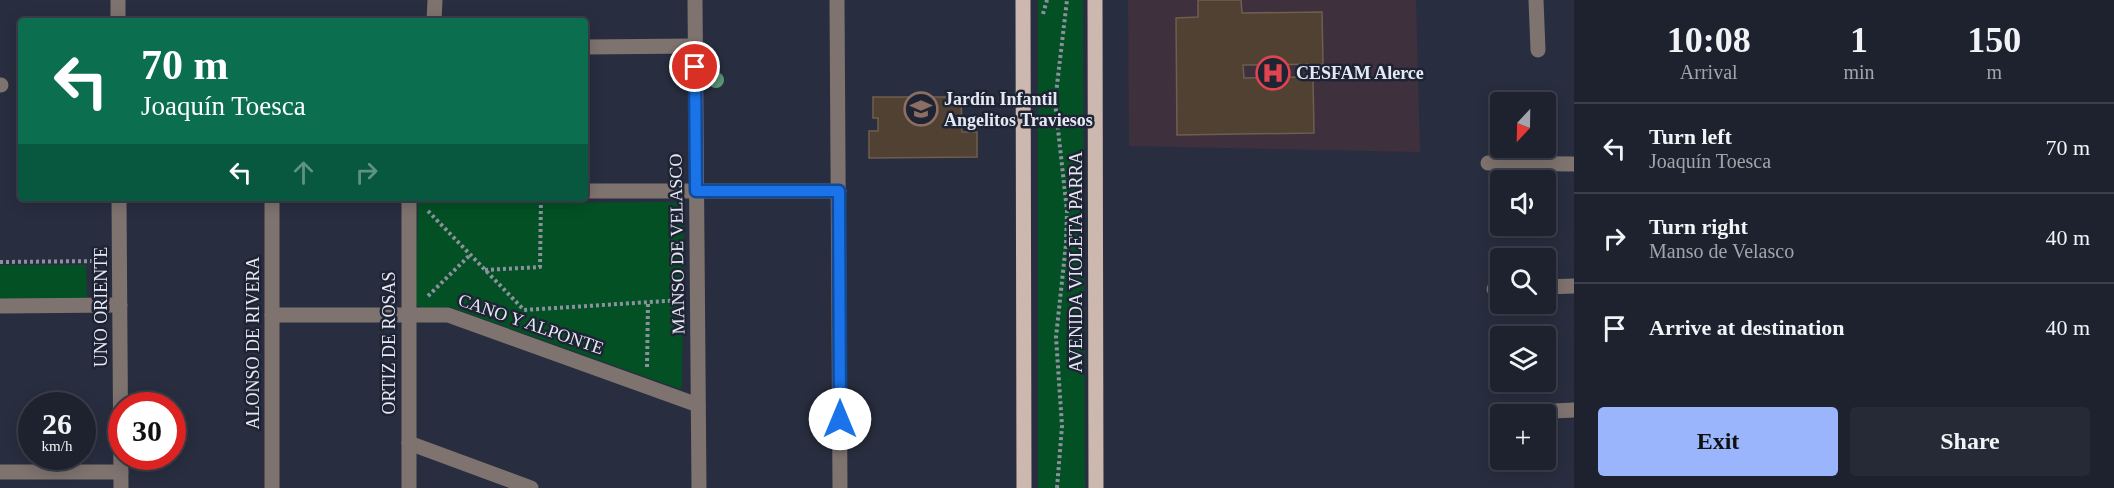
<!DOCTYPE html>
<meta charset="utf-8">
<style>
body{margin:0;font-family:"Times New Roman",serif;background:#262a37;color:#f1f3f6;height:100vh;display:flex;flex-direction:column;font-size:22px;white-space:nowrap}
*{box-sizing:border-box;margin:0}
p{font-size:20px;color:#a1a4aa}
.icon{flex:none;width:33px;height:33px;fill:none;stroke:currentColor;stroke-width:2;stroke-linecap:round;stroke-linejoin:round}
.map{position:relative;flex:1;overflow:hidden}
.side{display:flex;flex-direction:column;background:#1e222f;width:540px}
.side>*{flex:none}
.guide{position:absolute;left:18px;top:18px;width:570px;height:183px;border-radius:6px;box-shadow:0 3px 15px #0003,0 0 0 2px #3c3f4b;background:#0b6e4f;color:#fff;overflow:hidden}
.needle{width:39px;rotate:202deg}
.tools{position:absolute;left:1490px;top:92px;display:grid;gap:12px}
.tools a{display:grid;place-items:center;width:66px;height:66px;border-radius:6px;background:#1e222f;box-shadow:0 3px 15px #0003,0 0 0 2px #3c3f4b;font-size:30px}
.speed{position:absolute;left:18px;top:392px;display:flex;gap:12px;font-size:30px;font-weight:700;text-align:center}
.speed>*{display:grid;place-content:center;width:78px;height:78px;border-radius:50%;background:#1e222f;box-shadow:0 3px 15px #0003,0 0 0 2px #3c3f4b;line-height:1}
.speed small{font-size:15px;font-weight:400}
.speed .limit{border:9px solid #d22;background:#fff;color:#111}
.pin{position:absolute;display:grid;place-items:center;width:51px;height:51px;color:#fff;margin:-26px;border:3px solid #fff;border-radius:50%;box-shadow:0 2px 6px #0007}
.me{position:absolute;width:66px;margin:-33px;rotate:0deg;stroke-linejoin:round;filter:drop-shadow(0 0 4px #0008)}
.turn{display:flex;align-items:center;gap:21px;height:126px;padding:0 24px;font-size:27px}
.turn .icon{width:78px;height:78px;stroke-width:2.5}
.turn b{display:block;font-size:42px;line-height:51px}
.lanes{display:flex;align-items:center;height:57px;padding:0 24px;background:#0003;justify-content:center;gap:30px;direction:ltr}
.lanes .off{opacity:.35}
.eta{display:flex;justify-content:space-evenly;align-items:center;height:102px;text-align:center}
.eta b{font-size:36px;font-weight:700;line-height:42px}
.button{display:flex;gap:12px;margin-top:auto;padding:12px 24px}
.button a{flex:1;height:69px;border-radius:6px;background:#9bb5fd;color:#111;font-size:24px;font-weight:700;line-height:69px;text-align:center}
.button a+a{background:#262a37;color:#f1f3f6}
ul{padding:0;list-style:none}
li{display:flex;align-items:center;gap:18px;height:90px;padding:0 24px;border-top:2px solid #3c3f4b}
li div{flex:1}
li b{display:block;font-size:22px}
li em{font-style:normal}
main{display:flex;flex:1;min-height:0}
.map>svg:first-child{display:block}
.medical{fill:#3f303d}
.green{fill:#035025}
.building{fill:#514133;stroke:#6f5e4f;stroke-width:1.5}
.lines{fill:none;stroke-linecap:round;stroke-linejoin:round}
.path{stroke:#8c919e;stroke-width:4;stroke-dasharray:3 3;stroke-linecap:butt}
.minor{stroke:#7e736f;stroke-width:15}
.major{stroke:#cdb8b0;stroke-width:15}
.tree{fill:#5a9a77}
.route-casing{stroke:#114b97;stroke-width:15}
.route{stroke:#1a73e8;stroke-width:10}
.labels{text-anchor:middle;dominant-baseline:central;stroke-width:5;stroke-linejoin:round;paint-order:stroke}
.poi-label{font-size:18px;font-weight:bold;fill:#e5e9f4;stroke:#1f2434;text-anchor:start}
.street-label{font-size:18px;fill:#e5e9f4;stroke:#1f2434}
</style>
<main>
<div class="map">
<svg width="1574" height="488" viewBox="0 0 1574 488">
<rect width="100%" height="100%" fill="#282e3f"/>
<polygon class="medical" points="1128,0 1416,0 1420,152 1129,146"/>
<g class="green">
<polygon points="1038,0 1083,0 1085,488 1038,488"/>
<polygon points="684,202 682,385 680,389 450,307 420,308 416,303 418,203"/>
<polygon points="0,265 86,265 87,299 0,300"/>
</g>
<g class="building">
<polygon points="1198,0 1241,0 1242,13 1322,12 1323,64 1243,65 1244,78 1313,77 1314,133 1177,135 1176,18 1198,17"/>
<polygon points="873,97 961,97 962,132 977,132 977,157 869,158 869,131 878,131 878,118 873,118"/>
</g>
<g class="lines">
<g class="path">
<polyline points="1043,14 1047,0"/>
<polyline points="428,211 524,310 682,300"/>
<polyline points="0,262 101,261"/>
<polyline points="485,270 540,267 541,198"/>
<polyline points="428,296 470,255"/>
<polyline points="647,367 648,302"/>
<polyline points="1057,488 1062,426 1056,337 1066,244 1067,211 1055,102 1067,0"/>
</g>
<g class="minor">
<polyline points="118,0 118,21"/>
<polyline points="695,0 699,488"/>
<polyline points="837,0 840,488"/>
<polyline points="1536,0 1538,50"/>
<polyline points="434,21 435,0"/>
<polyline points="585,47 695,46"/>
<polyline points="0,85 1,85"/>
<polyline points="1488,163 1574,164"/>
<polyline points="585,191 839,191"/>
<polyline points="119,198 121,488"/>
<polyline points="1545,287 1574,286"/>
<polyline points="1494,289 1500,288"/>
<polyline points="0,306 120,305"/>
<polyline points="272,315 448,315 698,405"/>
<polyline points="1496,414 1574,410"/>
<polyline points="409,443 531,488"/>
<polyline points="0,472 121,472"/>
<polyline points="272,488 272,198"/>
<polyline points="409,488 409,198"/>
</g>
<g class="major">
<polyline points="1023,0 1024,488"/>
<polyline points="1095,0 1096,488"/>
</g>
</g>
<circle class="tree" cx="716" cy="80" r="8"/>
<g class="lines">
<defs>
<polyline id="route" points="695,67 696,191 839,191 840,419"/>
</defs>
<use href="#route" class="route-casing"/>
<use href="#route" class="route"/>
</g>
<defs>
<symbol id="hospital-ring" viewBox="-11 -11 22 22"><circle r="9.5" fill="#1f2434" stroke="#e0444e" stroke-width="1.5"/><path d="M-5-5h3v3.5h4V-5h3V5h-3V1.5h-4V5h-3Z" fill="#e0444e"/></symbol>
<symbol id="school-ring" viewBox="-11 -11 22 22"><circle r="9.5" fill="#1f2434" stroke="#8d6e63" stroke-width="1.5"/><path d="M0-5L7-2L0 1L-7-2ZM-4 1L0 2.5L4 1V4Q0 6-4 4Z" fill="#8d6e63"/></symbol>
</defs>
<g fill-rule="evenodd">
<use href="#hospital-ring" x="1254" y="54" width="38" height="38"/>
<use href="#school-ring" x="902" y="90" width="38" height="38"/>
</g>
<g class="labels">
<g class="poi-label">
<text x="1296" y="73">CESFAM Alerce</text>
<text x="944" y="99">Jardín Infantil<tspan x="944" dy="21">Angelitos Traviesos</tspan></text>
</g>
<g class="street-label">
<text transform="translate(677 244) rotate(-91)">MANSO DE VELASCO</text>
<text transform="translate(1076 262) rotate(-90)">AVENIDA VIOLETA PARRA</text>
<text transform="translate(101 307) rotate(-90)">UNO ORIENTE</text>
<text transform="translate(531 324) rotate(19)">CANO Y ALPONTE</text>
<text transform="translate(253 343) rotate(-90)">ALONSO DE RIVERA</text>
<text transform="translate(389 343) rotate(-90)">ORTIZ DE ROSAS</text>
</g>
</g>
</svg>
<div class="tools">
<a><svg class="needle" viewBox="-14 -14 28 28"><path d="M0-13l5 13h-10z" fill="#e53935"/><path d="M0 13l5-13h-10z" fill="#a1a4aa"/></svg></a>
<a><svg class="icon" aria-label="sound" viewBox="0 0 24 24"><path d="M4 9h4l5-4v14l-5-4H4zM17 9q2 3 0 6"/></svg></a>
<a><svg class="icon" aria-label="search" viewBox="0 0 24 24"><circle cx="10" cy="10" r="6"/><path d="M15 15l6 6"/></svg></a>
<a><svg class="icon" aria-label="layers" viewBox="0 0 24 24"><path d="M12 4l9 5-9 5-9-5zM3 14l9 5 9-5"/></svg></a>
<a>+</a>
</div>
<div class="speed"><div>26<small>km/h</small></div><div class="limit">30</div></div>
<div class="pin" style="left:695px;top:67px;background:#d93025"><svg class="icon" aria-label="arrive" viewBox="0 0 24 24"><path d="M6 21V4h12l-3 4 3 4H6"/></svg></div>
<svg class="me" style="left:840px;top:419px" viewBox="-20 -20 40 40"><circle r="19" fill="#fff"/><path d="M0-13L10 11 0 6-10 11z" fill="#1a73e8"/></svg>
<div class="guide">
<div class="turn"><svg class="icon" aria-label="left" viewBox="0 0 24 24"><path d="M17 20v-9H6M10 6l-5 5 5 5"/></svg><div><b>70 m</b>Joaquín Toesca</div></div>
<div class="lanes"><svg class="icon" aria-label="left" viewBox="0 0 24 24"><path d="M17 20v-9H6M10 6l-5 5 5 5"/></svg><svg class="icon off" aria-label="ahead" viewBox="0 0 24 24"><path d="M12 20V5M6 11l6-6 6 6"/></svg><svg class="icon off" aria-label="right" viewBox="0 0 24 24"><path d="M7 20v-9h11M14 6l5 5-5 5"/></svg></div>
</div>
</div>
<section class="side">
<div class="eta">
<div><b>10:08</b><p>Arrival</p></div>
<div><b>1</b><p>min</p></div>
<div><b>150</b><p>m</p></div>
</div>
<ul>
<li><svg class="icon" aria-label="left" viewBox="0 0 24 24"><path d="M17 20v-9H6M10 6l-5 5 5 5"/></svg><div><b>Turn left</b><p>Joaquín Toesca</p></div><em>70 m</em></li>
<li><svg class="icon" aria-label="right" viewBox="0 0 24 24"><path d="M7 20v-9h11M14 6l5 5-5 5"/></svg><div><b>Turn right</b><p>Manso de Velasco</p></div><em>40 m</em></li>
<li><svg class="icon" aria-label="arrive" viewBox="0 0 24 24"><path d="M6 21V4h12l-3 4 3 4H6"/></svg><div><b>Arrive at destination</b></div><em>40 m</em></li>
</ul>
<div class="button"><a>Exit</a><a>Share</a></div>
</section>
</main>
